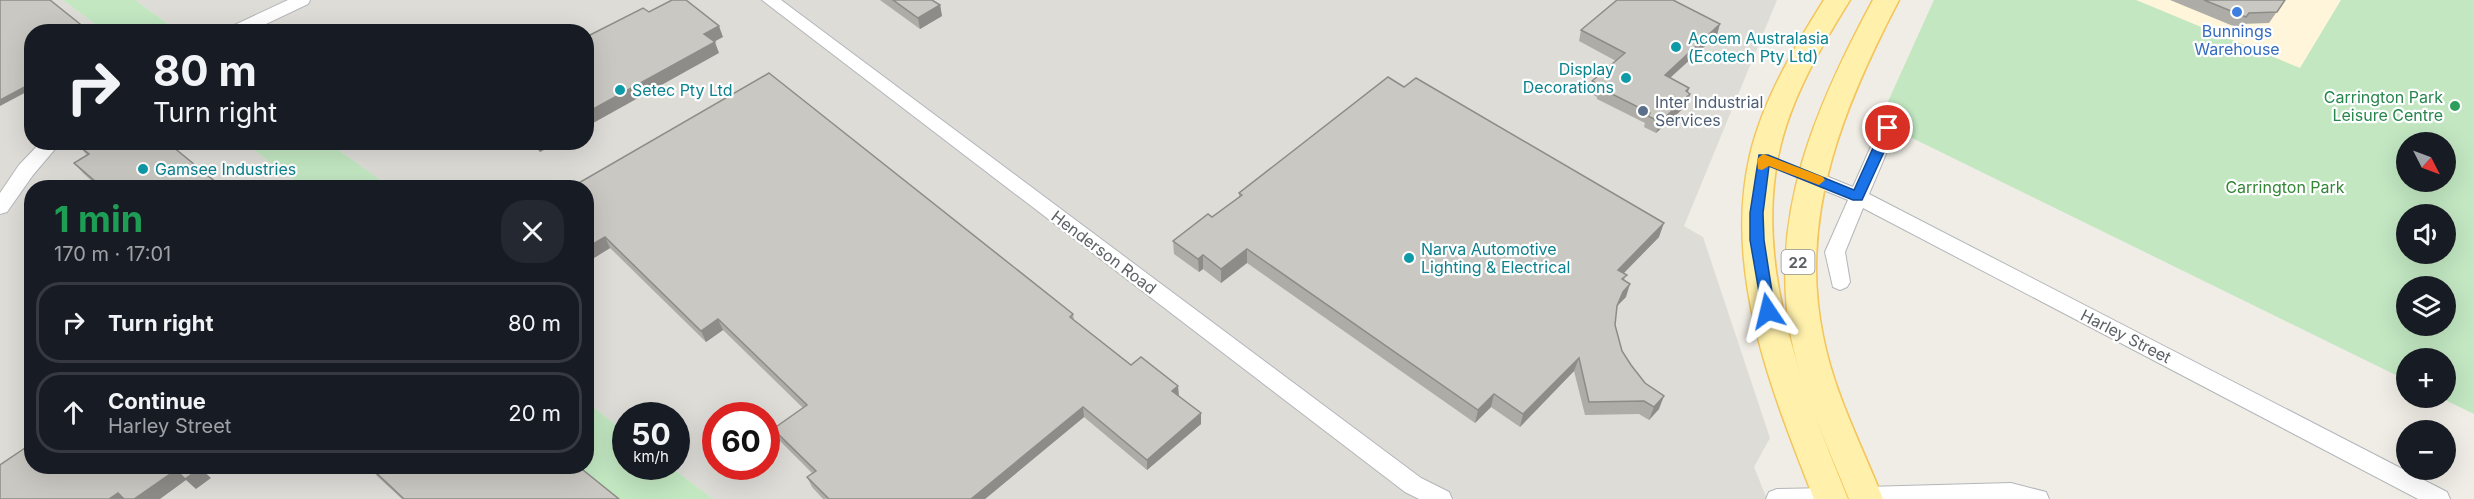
<!DOCTYPE html>
<meta charset="utf-8">
<style>
body{margin:0;font-family:Inter,sans-serif;background:#242831;color:#f1f3f6;height:100vh;display:flex;flex-direction:column;font-size:22px;white-space:nowrap}
*{box-sizing:border-box;margin:0}
p{font-size:20px;color:#9ea1a6}
.icon{flex:none;width:33px;height:33px;fill:none;stroke:currentColor;stroke-width:2;stroke-linecap:round;stroke-linejoin:round}
.map{position:relative;flex:1;overflow:hidden}
.side{position:absolute;left:24px;top:180px;width:570px;height:294px;display:flex;flex-direction:column;background:#171b24;border-radius:24px;box-shadow:0 6px 24px #0002}
.side>*{flex:none}
.top-card{position:absolute;left:24px;top:24px;width:570px;height:126px;border-radius:24px;box-shadow:0 6px 24px #0002;background:#171b24;color:#f1f3f6;overflow:hidden}
.needle{width:39px;rotate:132deg}
.buttons{position:absolute;left:2396px;top:132px;display:grid;gap:12px}
.buttons a{display:grid;place-items:center;width:60px;height:60px;border-radius:50%;background:#171b24;box-shadow:0 6px 24px #0002;font-size:30px}
.speed{position:absolute;left:612px;top:402px;display:flex;gap:12px;font-size:30px;font-weight:700;text-align:center}
.speed>*{display:grid;place-content:center;width:78px;height:78px;border-radius:50%;background:#171b24;box-shadow:0 6px 24px #0002;line-height:1}
.speed small{font-size:15px;font-weight:400}
.speed .limit{border:9px solid #d22;background:#fff;color:#111}
.pin{position:absolute;display:grid;place-items:center;width:51px;height:51px;color:#fff;margin:-26px;border:3px solid #fff;border-radius:50%;box-shadow:0 2px 6px #0007}
.me{position:absolute;width:66px;margin:-33px;rotate:350deg;stroke-linejoin:round;filter:drop-shadow(0 0 4px #0008)}
.turn{display:flex;align-items:center;gap:21px;height:126px;padding:0 30px;font-size:27px}
.turn .icon{width:78px;height:78px;stroke-width:2.5}
.turn b{display:block;font-size:42px;line-height:51px}
.round{display:grid;place-items:center;flex:none;width:63px;height:63px;border-radius:24px;background:#242831}
.headline{display:flex;align-items:center;justify-content:space-between;height:102px;padding:0 30px}
h1{font-size:36px;font-weight:700;line-height:45px;color:#1e9e55}
ul{padding:0;list-style:none}
li{display:flex;align-items:center;gap:18px;height:81px;margin:0 12px 9px;padding:0 18px;border:3px solid #363941;border-radius:24px}
li div{flex:1}
li b{display:block;font-size:22px}
li em{font-style:normal}
.map>svg:first-child{display:block}
.commercial{fill:#fef5db}
.industrial{fill:#dedcd7;fill-rule:evenodd}
.green{fill:#c2e7c1;fill-rule:evenodd}
.lines{fill:none;stroke-linecap:round;stroke-linejoin:round}
.street-casing{stroke:#b3b6ba;stroke-width:2}
.primary-casing{stroke:#f3c55b;stroke-width:3}
.street{fill:#fff;fill-rule:evenodd}
.primary{fill:#fff0ab;fill-rule:evenodd}
.wall{fill:#aeaca7}
.shaded-wall{fill:#8d8c88}
.building{fill:#cac8c2;stroke:#8d8c88;stroke-width:1.5}
.route{fill:#1a73e8;stroke:#114b97;stroke-width:1.5}
.slow{fill:#f59e0b}
.shop-dot{fill:#3f7fe0;stroke:#fff;stroke-width:2}
.culture-dot{fill:#0f9aa8;stroke:#fff;stroke-width:2}
.leisure-dot{fill:#2e9e5b;stroke:#fff;stroke-width:2}
.service-dot{fill:#5c6f8a;stroke:#fff;stroke-width:2}
.labels{text-anchor:middle;dominant-baseline:central;stroke-width:4.5;stroke-linejoin:round;paint-order:stroke}
.shield{fill:#fff;stroke:#8e9094;stroke-width:1.5}
.shield-label{font-size:15px;font-weight:bold;fill:#5d6166}
.shop-label{font-size:16px;fill:#366cbe;stroke:#fff}
.culture-label{font-size:16px;fill:#0d838f;stroke:#fff;text-anchor:start}
.leisure-label{font-size:16px;fill:#27864d;stroke:#fff;text-anchor:end}
.service-label{font-size:16px;fill:#4e5e75;stroke:#fff;text-anchor:start}
.park-label{font-size:16px;fill:#348636;stroke:#fff}
.street-label{font-size:16px;fill:#5d6166;stroke:#fff}
</style>
<div class="map">
<svg width="2474" height="499" viewBox="0 0 2474 499">
<rect width="100%" height="100%" fill="#efede5"/>
<polygon class="commercial" points="2136,0 2341,0 2300,69"/>
<g class="industrial">
<polygon points="0,0 63,0 104,31 32,32 32,142 245,143 302,187 32,188 32,466 578,467 619,499 0,499"/>
<path d="M135 0H1777L1684 226 1703 237 1770 438 1754 467 1767 499H713L671 467 676 466V416H626L625 432 587 402 586 188 390 187 329 143 586 142V32L178 31ZM716 416H766V466H716Z"/>
</g>
<g class="green">
<polygon points="63,0 135,0 178,31 104,31"/>
<path d="M1934 0H2136L2300 68 2341 0H2474V414L2441 398H2445V358H2406V380L1904 134 1886 106ZM2445 142V182H2406V142ZM2406 214H2445V254H2406ZM2406 286H2445V326H2406Z"/>
<polygon points="245,143 329,143 390,187 302,187"/>
<polygon points="587,402 625,432 626,466 671,467 713,499 619,499 578,467 586,466"/>
</g>
<g class="lines">
<defs>
<g id="street">
<polygon points="288,0 310,0 308,4 249,32 226,32 228,28"/>
<polygon points="762,0 781,0 1421,478 1449,492 1452,499 1419,499 1405,492"/>
<polygon points="1888,122 1894,124 1897,128 1869,194 2447,492 2450,499 2418,499 1863,208 1845,252 1850,282 1847,287 1840,290 1833,287 1825,252 1848,200 1804,182 1802,177 1804,172 1811,170 1853,187 1879,128 1882,124"/>
<polygon points="41,142 61,142 33,175 7,212 0,214 0,193 19,165"/>
<polygon points="2011,483 2046,492 2049,499 1856,499 1855,497 1858,490 1866,487"/>
<polygon points="1831,488 1839,491 1842,499 1766,499 1769,492 1777,489"/>
</g>
<g id="primary">
<path d="M1824 0H1850C1820 48 1789 101 1778 157 1755 274 1805 392 1848 499H1814C1772 392 1723 272 1750 155 1763 100 1794 48 1824 0Z"/>
<path d="M1873 0H1899C1844 105 1798 216 1823 336 1834 393 1862 446 1883 499H1849C1828 446 1802 393 1791 337 1768 215 1817 104 1873 0Z"/>
</g>
</defs>
<use href="#street" class="street-casing"/>
<use href="#primary" class="primary-casing"/>
<use href="#street" class="street"/>
<use href="#primary" class="primary"/>
</g>
<g class="wall">
<polygon points="880,0 932,0 940,5 942,16 920,29"/>
<polygon points="2170,0 2285,0 2269,23 2241,24 2238,28"/>
<polygon points="1678,3 1717,35 1670,78 1689,88 1688,92 1690,94 1687,105 1656,133 1644,127 1645,123 1597,99 1597,97 1589,92 1592,81 1616,61 1579,41 1581,30"/>
<polygon points="530,142 558,142 540,152"/>
<polygon points="78,145 223,188 100,188 84,174 74,163 87,155"/>
<polygon points="586,188 1073,314 1074,320 1131,365 1179,396 1201,424 1147,470 1084,417 985,499 823,499 812,487 807,477 812,473 778,439 773,429 803,408 723,330 706,342 610,248 586,263"/>
<polygon points="1239,193 1659,237 1624,273 1626,297 1618,305 1616,309 1615,325 1622,351 1659,409 1649,420 1639,414 1585,415 1574,371 1520,427 1491,407 1475,423 1247,263 1221,283 1203,269 1199,272 1174,254 1173,241 1212,217 1239,198"/>
<polygon points="369,466 619,499 402,499 377,476"/>
</g>
<g class="shaded-wall">
<polygon points="940,5 942,16 920,29 918,18"/>
<polygon points="1720,24 1717,35 1661,86 1665,75"/>
<polygon points="719,26 723,37 708,45 704,34"/>
<polygon points="715,42 719,53 586,127 586,113"/>
<polygon points="32,83 32,89 0,106 0,100"/>
<polygon points="1689,88 1686,98 1690,94 1687,105 1656,133 1660,122"/>
<polygon points="535,142 558,142 540,152"/>
<polygon points="1664,223 1659,237 1614,283 1618,270"/>
<polygon points="605,237 610,248 586,263 586,248"/>
<polygon points="1247,249 1247,263 1221,283 1221,269"/>
<polygon points="1203,255 1203,269 1199,272 1198,259"/>
<polygon points="1630,284 1626,297 1618,305 1612,319 1623,292"/>
<polygon points="718,319 723,330 706,342 701,331"/>
<polygon points="1579,358 1574,371 1520,427 1523,414"/>
<polygon points="1178,386 1179,396 1172,391"/>
<polygon points="1494,394 1491,407 1475,423 1478,410"/>
<polygon points="1664,396 1659,409 1649,420 1654,407"/>
<polygon points="1083,407 1084,417 985,499 971,499"/>
<polygon points="1201,413 1201,424 1147,470 1147,460"/>
<polygon points="200,468 211,478 196,489 186,480 160,499 134,499 176,470"/>
<polygon points="118,493 125,499 109,499"/>
</g>
<g class="building">
<polygon points="0,0 50,0 90,32 32,32 32,83 0,100"/>
<polygon points="672,0 686,0 719,26 704,34 715,42 586,113 586,37 643,8 649,12"/>
<polygon points="893,0 932,0 940,5 918,18"/>
<polygon points="1617,0 1673,0 1720,24 1665,75 1689,88 1686,91 1690,94 1660,122 1648,116 1650,113 1600,88 1602,86 1592,81 1625,53 1581,30"/>
<polygon points="2204,0 2285,0 2277,12 2249,13 2246,17"/>
<polygon points="769,73 1073,314 1070,317 1131,365 1141,357 1178,386 1172,391 1201,413 1147,460 1083,407 971,499 829,499 807,477 816,471 773,429 807,405 718,319 701,331 605,237 586,248 586,188 570,188"/>
<polygon points="1388,77 1404,87 1416,78 1664,223 1618,270 1627,275 1622,279 1630,284 1623,292 1617,306 1615,325 1622,351 1631,365 1645,383 1664,396 1654,407 1644,401 1589,402 1579,358 1523,414 1494,394 1478,410 1247,249 1221,269 1203,255 1198,259 1173,241 1208,214 1212,217 1242,195 1239,193"/>
<polygon points="82,142 167,142 223,188 103,188 74,163 89,154 78,145"/>
<polygon points="25,448 27,451 32,448 32,466 199,466 200,468 185,479 176,470 134,499 124,499 118,493 109,499 0,499 0,465"/>
<polygon points="369,466 578,466 619,499 404,499"/>
</g>
<polygon class="route" points="1888,124 1895,128 1862,200 1853,200 1769,166 1763,213 1764,240 1775,311 1773,315 1763,315 1750,240 1750,213 1759,155 1768,155 1854,190 1882,128"/>
<polygon class="slow" points="1763,154 1823,177 1825,180 1819,185 1769,166 1762,170 1758,169 1757,159"/>
<circle class="shop-dot" cx="2237" cy="12" r="6"/>
<g class="culture-dot">
<circle cx="1676" cy="47" r="6"/>
<circle cx="1626" cy="78" r="6"/>
<circle cx="620" cy="90" r="6"/>
<circle cx="143" cy="169" r="6"/>
<circle cx="1409" cy="258" r="6"/>
</g>
<circle class="leisure-dot" cx="2455" cy="106" r="6"/>
<circle class="service-dot" cx="1643" cy="111" r="6"/>
<g class="labels">
<rect class="shield" x="1781.5" y="250" width="33" height="24" rx="4.5"/>
<g class="shield-label">
<text x="1798" y="262">22</text>
</g>
<g class="shop-label">
<text x="2237" y="31">Bunnings<tspan x="2237" dy="18">Warehouse</tspan></text>
</g>
<g class="culture-label">
<text x="1688" y="38">Acoem Australasia<tspan x="1688" dy="18">(Ecotech Pty Ltd)</tspan></text>
<text x="1614" y="69" text-anchor="end">Display<tspan x="1614" dy="18">Decorations</tspan></text>
<text x="632" y="90">Setec Pty Ltd</text>
<text x="155" y="169">Gamsee Industries</text>
<text x="1421" y="249">Narva Automotive<tspan x="1421" dy="18">Lighting &amp; Electrical</tspan></text>
</g>
<g class="leisure-label">
<text x="2443" y="97">Carrington Park<tspan x="2443" dy="18">Leisure Centre</tspan></text>
</g>
<g class="service-label">
<text x="1655" y="102">Inter Industrial<tspan x="1655" dy="18">Services</tspan></text>
</g>
<g class="park-label">
<text x="2285" y="187">Carrington Park</text>
</g>
<g class="street-label">
<text transform="translate(1104 252) rotate(37)">Henderson Road</text>
<text transform="translate(2126 336) rotate(27)">Harley Street</text>
</g>
</g>
</svg>
<div class="buttons">
<a><svg class="needle" viewBox="-14 -14 28 28"><path d="M0-13l5 13h-10z" fill="#e53935"/><path d="M0 13l5-13h-10z" fill="#9ea1a6"/></svg></a>
<a><svg class="icon" aria-label="sound" viewBox="0 0 24 24"><path d="M4 9h4l5-4v14l-5-4H4zM17 9q2 3 0 6"/></svg></a>
<a><svg class="icon" aria-label="layers" viewBox="0 0 24 24"><path d="M12 4l9 5-9 5-9-5zM3 14l9 5 9-5"/></svg></a>
<a>+</a>
<a>−</a>
</div>
<div class="speed"><div>50<small>km/h</small></div><div class="limit">60</div></div>
<div class="pin" style="left:1888px;top:128px;background:#d93025"><svg class="icon" aria-label="arrive" viewBox="0 0 24 24"><path d="M6 21V4h12l-3 4 3 4H6"/></svg></div>
<svg class="me" style="left:1768px;top:311px" viewBox="-20 -20 40 40"><path d="M0-17L14 15 0 8-14 15z" fill="#1a73e8" stroke="#fff" stroke-width="4"/></svg>
<div class="top-card">
<div class="turn"><svg class="icon" aria-label="right" viewBox="0 0 24 24"><path d="M7 20v-9h11M14 6l5 5-5 5"/></svg><div><b>80 m</b>Turn right</div></div>
</div>
<section class="side">
<div class="headline"><div><h1>1 min</h1><p>170 m · 17:01</p></div><a class="round"><svg class="icon" aria-label="close" viewBox="0 0 24 24"><path d="M6 6l12 12M18 6L6 18"/></svg></a></div>
<ul>
<li><svg class="icon" aria-label="right" viewBox="0 0 24 24"><path d="M7 20v-9h11M14 6l5 5-5 5"/></svg><div><b>Turn right</b></div><em>80 m</em></li>
<li><svg class="icon" aria-label="ahead" viewBox="0 0 24 24"><path d="M12 20V5M6 11l6-6 6 6"/></svg><div><b>Continue</b><p>Harley Street</p></div><em>20 m</em></li>
</ul>
</section>
</div>
